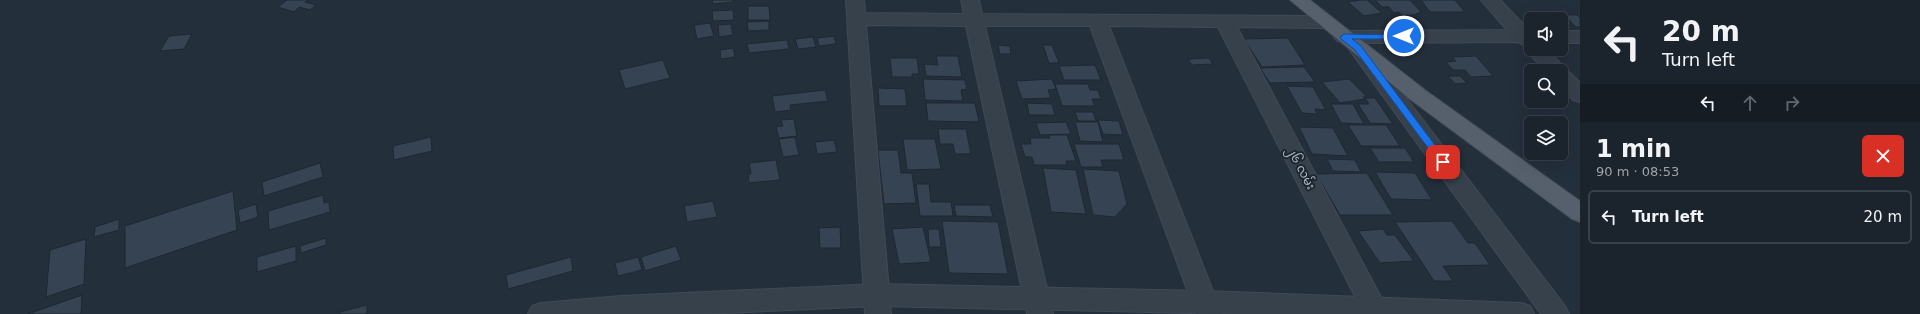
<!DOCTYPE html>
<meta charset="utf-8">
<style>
body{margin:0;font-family:"DejaVu Sans","Noto Sans Myanmar",sans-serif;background:#242b35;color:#f1f3f6;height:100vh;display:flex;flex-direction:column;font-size:15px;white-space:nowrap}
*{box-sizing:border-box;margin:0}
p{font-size:13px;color:#a0a4aa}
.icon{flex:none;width:22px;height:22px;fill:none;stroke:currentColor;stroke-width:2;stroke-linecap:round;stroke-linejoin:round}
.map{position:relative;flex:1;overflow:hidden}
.panel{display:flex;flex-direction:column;background:#1b232d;width:340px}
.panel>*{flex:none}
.hud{background:#1b232d;color:#f1f3f6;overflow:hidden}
.fabs{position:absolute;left:1524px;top:12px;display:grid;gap:8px}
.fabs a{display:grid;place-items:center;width:44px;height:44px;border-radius:6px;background:#1b232d;box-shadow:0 4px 16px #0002,0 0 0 1px #394049;font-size:20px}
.pin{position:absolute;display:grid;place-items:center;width:34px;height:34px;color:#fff;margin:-17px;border-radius:8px;box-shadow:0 2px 6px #0006}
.me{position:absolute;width:44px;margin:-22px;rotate:270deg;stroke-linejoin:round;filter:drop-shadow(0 0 3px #0008)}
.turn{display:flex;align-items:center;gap:14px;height:84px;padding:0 16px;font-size:18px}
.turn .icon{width:52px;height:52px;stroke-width:2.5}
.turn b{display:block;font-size:28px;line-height:34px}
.lanes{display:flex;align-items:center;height:38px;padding:0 16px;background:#0003;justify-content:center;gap:20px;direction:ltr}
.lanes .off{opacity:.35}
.round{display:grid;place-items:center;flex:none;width:42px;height:42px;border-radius:6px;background:#242b35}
.head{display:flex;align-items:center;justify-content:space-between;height:68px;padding:0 16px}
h1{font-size:24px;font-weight:600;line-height:30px}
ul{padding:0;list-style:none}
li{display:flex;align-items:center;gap:12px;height:54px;margin:0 8px 6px;padding:0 8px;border:2px solid #394049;border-radius:6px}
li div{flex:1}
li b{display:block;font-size:15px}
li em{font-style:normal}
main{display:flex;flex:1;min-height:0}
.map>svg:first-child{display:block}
.building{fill:#364352;stroke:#1e2833}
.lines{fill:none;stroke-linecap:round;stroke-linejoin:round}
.minor-casing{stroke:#404a55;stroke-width:2}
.tertiary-casing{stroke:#404a55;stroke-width:2}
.primary-casing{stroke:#404a55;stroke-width:2}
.minor{fill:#37414c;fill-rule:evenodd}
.tertiary{fill:#37414c;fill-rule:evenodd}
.primary{fill:#55606c;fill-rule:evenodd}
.route{fill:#1a73e8;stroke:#114b97}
.labels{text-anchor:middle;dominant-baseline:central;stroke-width:4;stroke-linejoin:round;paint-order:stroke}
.street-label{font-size:12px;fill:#b3bcc8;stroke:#1c2631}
</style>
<main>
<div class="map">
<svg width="1580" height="314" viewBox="0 0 1580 314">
<rect width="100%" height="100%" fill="#242f3c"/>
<g class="building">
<polygon points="287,0 308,0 305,2 316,5 310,10 299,7 294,12 278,7"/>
<polygon points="712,0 733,0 733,2 713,4"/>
<polygon points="1361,0 1367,0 1382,13 1364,16 1348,2"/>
<polygon points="1375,0 1410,0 1421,12 1414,15 1402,16 1399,12 1394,13 1389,7 1382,7"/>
<polygon points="1421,0 1455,0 1465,12 1430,12"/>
<polygon points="748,6 769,6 770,20 748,20"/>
<polygon points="733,10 734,20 713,21 712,11"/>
<polygon points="1564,15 1577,15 1580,18 1580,27 1576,27"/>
<polygon points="769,21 769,30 748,31 747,22"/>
<polygon points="710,23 714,36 697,39 694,25"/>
<polygon points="731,24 733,35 719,37 718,25"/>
<polygon points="192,34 184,49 160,51 169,36"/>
<polygon points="834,36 836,44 819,46 817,38"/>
<polygon points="813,37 816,47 798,49 795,39"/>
<polygon points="1288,38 1305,65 1262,67 1244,39"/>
<polygon points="787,40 789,49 749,53 747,44"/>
<polygon points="998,45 1010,46 1011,54 1000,54"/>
<polygon points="1043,45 1052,45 1059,63 1049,63"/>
<polygon points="733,48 735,57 721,59 720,50"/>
<polygon points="936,56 958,56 962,77 926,76 924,64 938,65"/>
<polygon points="1476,56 1493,76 1471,77 1465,70 1453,70 1446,62 1456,61 1452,57"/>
<polygon points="890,58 917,58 919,74 912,74 912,77 892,77"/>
<polygon points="1209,58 1213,64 1192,65 1188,59"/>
<polygon points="663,60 670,78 625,89 619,70"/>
<polygon points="1095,65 1101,80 1064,80 1059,66"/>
<polygon points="1304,67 1315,82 1270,83 1260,68"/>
<polygon points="1448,76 1460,76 1467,83 1455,84"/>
<polygon points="923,79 965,80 967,89 961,90 963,101 925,100"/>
<polygon points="1052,79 1056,89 1048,90 1051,98 1022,99 1016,81"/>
<polygon points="1349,79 1367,97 1363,97 1365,99 1340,103 1322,82"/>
<polygon points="1055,84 1088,84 1090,90 1098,90 1101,99 1092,99 1095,106 1062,106"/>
<polygon points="1287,86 1313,87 1326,110 1315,109 1317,114 1302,113"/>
<polygon points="878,88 905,89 907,106 879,106"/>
<polygon points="825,90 828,101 790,105 791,110 775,112 772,96"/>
<polygon points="1365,98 1375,98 1393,124 1370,123 1358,104 1369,104"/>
<polygon points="926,103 975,103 979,122 928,121"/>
<polygon points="1027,103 1052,104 1055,115 1029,115"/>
<polygon points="1331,104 1353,104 1364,124 1341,123"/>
<polygon points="1075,112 1093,112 1096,121 1078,121"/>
<polygon points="794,119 797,136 779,138 776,127 783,126 781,120"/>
<polygon points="1098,120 1119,121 1123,135 1103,134"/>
<polygon points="1066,122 1071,134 1040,135 1036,123"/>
<polygon points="1075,122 1098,122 1103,142 1080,141"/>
<polygon points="1348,125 1386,125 1400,146 1361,146"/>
<polygon points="1299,127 1333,128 1348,156 1312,154"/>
<polygon points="938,129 966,129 971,154 955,154 953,144 940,144"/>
<polygon points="1049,135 1067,135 1076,161 1066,161 1067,165 1034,165 1032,157 1025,157 1021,144 1031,144 1030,138 1050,138"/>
<polygon points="431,137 432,151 394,160 393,146"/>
<polygon points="795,137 799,155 783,157 779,139"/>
<polygon points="903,139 935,139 941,169 907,170"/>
<polygon points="834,140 837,152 817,154 815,142"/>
<polygon points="1074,144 1119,144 1124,160 1101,160 1103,167 1081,167"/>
<polygon points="1370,148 1405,148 1414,162 1379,162"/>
<polygon points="878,150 898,150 901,173 912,173 916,203 884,204"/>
<polygon points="1327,159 1355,160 1361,172 1333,171"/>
<polygon points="776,160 780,180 749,183 748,174 751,174 749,163"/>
<polygon points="320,163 323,177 264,196 262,182"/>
<polygon points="1043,168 1076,170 1086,214 1051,212"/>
<polygon points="1083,169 1119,171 1127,204 1115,217 1093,215"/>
<polygon points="1375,172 1415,173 1432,200 1391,199"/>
<polygon points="1367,173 1393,215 1340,215 1316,174"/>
<polygon points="916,184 929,184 931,202 951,202 953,216 920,216"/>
<polygon points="233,191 237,230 125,268 125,226"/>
<polygon points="323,195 324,203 329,202 330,212 269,230 268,211"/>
<polygon points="713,201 717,217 687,222 684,206"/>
<polygon points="256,204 258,217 240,223 238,210"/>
<polygon points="954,205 990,205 993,217 956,216"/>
<polygon points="119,219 119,230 94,237 95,227"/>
<polygon points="942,221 998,222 1008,274 949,273"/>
<polygon points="1452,221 1468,243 1475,243 1490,265 1443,266 1453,281 1434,281 1395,222"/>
<polygon points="840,227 841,248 820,248 819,228"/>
<polygon points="923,227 931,262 899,264 892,229"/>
<polygon points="928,229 939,229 941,247 929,247"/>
<polygon points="1383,229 1387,235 1395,235 1414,261 1380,263 1358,231"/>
<polygon points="326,238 326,245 301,253 300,246"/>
<polygon points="86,239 84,284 46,297 50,250"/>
<polygon points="296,246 296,261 257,272 257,257"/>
<polygon points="676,246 681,260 645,271 641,257"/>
<polygon points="571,257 573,271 508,289 506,275"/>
<polygon points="638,257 642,270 618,276 615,263"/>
<polygon points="82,295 81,314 28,314"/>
<polygon points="367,305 367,314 340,314 340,312"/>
</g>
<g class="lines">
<defs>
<g id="minor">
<polygon points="846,0 864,0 865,13 964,14 961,0 979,0 982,14 1325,16 1332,18 1334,22 1332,26 1325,28 1237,27 1390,314 1364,314 1218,27 1109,26 1222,314 1196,314 1090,26 985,26 1053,314 1027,314 966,26 866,25 891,314 865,314"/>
<polygon points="1481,0 1500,0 1529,30 1531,30 1531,49 1546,49 1580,83 1580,102 1573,100 1561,87 1561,71 1545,71 1525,49 1526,47 1518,42 1363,43 1365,44 1565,306 1569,314 1541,314 1351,52 1348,48 1353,43 1337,41 1334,37 1337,33 1344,31 1507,30"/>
<rect x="1561" y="31" width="19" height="12"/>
</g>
<polygon id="tertiary" points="878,284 1204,291 1521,303 1530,306 1534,314 1236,314 878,306 703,314 528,314 532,306 541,303 621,296"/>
<polygon id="primary" points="1290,0 1310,0 1425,90 1580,201 1580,222 1572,219 1411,100"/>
</defs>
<use href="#minor" class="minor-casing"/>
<use href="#tertiary" class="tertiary-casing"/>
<use href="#primary" class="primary-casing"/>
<use href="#minor" class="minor"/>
<use href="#tertiary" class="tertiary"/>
<use href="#primary" class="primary"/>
</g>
<polygon class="route" points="1344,34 1407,35 1408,36 1404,39 1352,39 1361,46 1446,160 1446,164 1440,164 1355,50 1341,39 1340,37"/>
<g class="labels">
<g class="street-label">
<text transform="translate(1301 168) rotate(62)">၂၆ လမ်း</text>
</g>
</g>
</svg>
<div class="fabs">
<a><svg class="icon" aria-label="sound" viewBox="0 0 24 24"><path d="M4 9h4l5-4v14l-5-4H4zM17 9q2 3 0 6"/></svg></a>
<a><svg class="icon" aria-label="search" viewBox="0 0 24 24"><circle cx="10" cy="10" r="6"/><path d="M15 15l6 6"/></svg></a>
<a><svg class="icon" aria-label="layers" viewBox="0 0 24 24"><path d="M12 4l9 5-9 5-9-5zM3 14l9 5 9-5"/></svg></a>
</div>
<div class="pin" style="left:1443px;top:162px;background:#d93025"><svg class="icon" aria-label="arrive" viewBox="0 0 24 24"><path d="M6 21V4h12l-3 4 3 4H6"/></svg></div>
<svg class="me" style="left:1404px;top:36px" viewBox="-20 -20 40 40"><circle r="17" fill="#1a73e8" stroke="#fff" stroke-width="3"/><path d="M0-11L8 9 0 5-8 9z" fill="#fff"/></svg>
</div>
<section class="panel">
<div class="hud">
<div class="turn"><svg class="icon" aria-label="left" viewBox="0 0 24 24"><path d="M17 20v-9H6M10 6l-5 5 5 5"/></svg><div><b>20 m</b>Turn left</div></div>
<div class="lanes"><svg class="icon" aria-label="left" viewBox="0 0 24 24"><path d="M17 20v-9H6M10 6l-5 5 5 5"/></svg><svg class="icon off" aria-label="ahead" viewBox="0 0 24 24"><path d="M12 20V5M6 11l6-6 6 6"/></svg><svg class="icon off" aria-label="right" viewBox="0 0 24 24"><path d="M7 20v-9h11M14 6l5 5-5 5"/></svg></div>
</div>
<div class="head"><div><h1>1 min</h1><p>90 m · 08:53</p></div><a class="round" style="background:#d93025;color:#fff"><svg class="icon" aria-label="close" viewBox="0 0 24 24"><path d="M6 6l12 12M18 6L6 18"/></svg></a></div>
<ul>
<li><svg class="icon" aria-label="left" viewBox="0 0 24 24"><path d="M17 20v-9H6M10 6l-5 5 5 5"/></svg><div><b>Turn left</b></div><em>20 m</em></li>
</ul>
</section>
</main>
